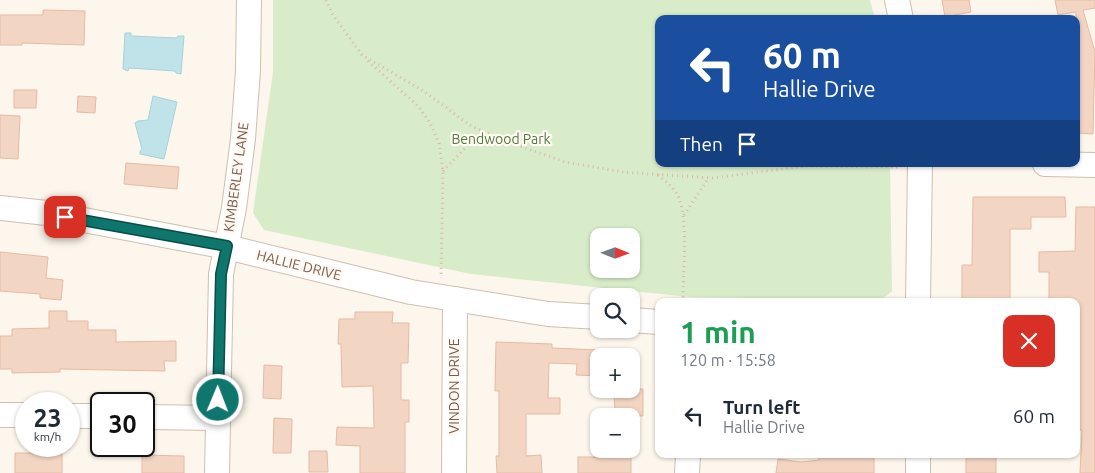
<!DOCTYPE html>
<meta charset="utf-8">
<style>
body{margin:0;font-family:Ubuntu,sans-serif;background:#f2f2f3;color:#1f2937;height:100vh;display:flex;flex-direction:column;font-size:19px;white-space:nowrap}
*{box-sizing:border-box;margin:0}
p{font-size:16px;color:#747a83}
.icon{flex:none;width:28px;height:28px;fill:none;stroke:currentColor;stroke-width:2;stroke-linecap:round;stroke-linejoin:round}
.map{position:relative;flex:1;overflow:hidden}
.sheet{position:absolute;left:655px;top:298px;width:425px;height:160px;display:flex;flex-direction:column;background:#fff;border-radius:10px;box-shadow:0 1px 4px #0004}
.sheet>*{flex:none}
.top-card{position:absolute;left:655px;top:15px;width:425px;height:152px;border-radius:10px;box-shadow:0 1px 4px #0004;background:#1a4fa0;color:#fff;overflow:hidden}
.needle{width:32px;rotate:91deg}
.buttons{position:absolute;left:590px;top:228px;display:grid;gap:10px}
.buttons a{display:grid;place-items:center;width:50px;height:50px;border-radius:10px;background:#fff;box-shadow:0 1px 4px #0004;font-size:25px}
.speed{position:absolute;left:15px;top:392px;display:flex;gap:10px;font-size:25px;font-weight:700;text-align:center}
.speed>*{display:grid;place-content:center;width:65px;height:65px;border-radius:50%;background:#fff;box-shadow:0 1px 4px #0004;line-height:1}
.speed small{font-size:12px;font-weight:400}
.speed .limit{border:2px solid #111;border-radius:8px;background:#fff;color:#111}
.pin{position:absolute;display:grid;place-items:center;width:42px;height:42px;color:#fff;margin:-21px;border-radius:10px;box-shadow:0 2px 8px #0006}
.me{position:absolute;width:55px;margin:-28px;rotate:1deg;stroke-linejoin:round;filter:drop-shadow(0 0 4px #0008)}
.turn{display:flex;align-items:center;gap:18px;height:105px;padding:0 25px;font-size:22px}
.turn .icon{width:65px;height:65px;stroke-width:2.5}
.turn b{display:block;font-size:35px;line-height:42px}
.then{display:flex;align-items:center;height:48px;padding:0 25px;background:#0003;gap:10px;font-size:19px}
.round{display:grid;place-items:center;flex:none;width:52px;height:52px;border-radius:10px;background:#f2f2f3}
.headline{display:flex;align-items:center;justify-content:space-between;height:85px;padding:0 25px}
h1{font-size:30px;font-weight:600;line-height:38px;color:#1e9e55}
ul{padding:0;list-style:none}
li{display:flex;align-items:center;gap:15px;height:65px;padding:0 25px}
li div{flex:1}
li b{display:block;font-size:19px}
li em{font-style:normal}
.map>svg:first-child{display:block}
.green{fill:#d8ecc9;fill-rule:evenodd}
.water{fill:#bfe3e8;stroke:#a5d3da}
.building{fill:#f3d5c3;stroke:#e6bba3}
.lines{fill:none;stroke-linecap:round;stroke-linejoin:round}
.minor-casing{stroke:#d1beb0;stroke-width:26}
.path{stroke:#d9b8a5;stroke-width:3;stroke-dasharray:1 4;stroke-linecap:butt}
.minor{stroke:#fff;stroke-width:24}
.route-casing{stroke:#0a4d48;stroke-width:12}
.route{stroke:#0f766e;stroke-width:9}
.labels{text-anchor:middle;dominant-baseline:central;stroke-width:4.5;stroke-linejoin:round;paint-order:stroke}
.park-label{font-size:14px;fill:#537a41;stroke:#fffaf3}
.street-label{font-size:14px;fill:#7a5c4d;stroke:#fffaf3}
</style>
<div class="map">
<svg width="1095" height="473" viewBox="0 0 1095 473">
<rect width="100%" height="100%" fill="#fdf6ec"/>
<path class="green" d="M273 0H870L875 19H659V164H890L892 291 881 300 690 297 471 274 264 230 253 213 273 72ZM599 236H631V269H599Z"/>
<g class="water">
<polygon points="125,33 131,33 131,36 177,38 178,36 184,36 181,74 176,73 175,71 129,68 128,71 123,69"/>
<polygon points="153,96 177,102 164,159 140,154 140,151 142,149 135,123 138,121 148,120"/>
</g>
<g class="building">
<polygon points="942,0 969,0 971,12 945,17"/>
<polygon points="1055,0 1095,0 1095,8 1083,10 1095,52 1093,134 1076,133 1076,12 1058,15"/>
<polygon points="43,10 85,11 84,45 22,43 22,45 0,45 0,15 43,15"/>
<polygon points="14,90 37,90 36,108 14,108"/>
<polygon points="78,96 96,97 95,113 77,112"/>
<polygon points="0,115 20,116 18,159 0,158"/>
<polygon points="126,163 179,167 177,189 124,184"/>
<polygon points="973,197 1065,197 1066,217 1031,217 1031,229 1010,229 1010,301 962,301 962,265 972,265"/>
<polygon points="1076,207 1095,207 1095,473 1080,473 1082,430 1076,430 1076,301 1049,301 1049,272 1039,272 1039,252 1075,251"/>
<polygon points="0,252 48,257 46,278 63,280 61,300 40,298 40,294 0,291"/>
<polygon points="49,311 67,311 67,321 88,321 88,330 116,330 116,342 176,341 176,361 164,361 165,371 60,369 60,372 12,373 12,369 0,369 0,336 12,336 12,329 49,328"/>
<polygon points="355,312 393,312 392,323 409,323 408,363 401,363 401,400 409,400 409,422 405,422 405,473 360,473 360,446 336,445 337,427 374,428 373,386 342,387 341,344 338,344 339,319 355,319"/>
<polygon points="496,342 552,344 552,348 599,350 599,376 576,375 577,364 549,363 548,398 560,398 560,414 526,414 526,456 541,455 542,473 497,473 496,456 499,456 499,391 495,391"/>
<polygon points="264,365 282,366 281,399 263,398"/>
<polygon points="614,389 643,389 643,416 615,416"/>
<polygon points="274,418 292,419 291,453 273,453"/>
<polygon points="309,451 327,451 328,472 309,472"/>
<rect x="15" y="453" width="47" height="20"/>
<polygon points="819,454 874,454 874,473 776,473 778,459 801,462 819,460"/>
<rect x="966" y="454" width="30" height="19"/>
<polygon points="142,455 184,456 184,473 142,473"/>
<rect x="578" y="457" width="53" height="16"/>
</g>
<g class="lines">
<defs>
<g id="minor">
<polyline points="897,0 901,19"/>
<polyline points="1045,164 1095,165"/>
<polyline points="0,208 47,213 227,247 411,292 548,314 599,317"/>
<polyline points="918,301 920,164"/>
<polyline points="631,320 659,322"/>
<polyline points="0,415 26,415"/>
<polyline points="69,416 101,416"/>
<polyline points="144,417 218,418"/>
<polyline points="918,454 918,473"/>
<polyline points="217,473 221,274 234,208 243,139 248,70 249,0"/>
<polyline points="454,473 455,299"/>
<polyline points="687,473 688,454"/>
</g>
</defs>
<use href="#minor" class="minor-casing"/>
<g class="path">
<polyline points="326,0 333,15 362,55 425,92 471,126 514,144 565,162 623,172 711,178 807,166 901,167"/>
<polyline points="368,61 419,107 430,123 439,143 443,171 441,278"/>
<polyline points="443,171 471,142 491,135"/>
<path d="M658 175C666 182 675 188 679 198 688 220 683 275 683 301"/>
<polyline points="684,215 708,179"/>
</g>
<use href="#minor" class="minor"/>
</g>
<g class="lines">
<defs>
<polyline id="route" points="65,217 227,246 221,274 218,400"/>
</defs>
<use href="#route" class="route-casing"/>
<use href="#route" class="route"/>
</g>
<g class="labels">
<g class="park-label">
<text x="501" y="139">Bendwood Park</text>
</g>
<g class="street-label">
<text transform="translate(236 177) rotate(-82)">KIMBERLEY LANE</text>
<text transform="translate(299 265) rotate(14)">HALLIE DRIVE</text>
<text transform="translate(454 386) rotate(-90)">VINDON DRIVE</text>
</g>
</g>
</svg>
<div class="buttons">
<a><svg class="needle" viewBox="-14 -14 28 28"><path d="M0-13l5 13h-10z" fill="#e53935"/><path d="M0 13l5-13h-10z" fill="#747a83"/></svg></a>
<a><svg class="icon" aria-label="search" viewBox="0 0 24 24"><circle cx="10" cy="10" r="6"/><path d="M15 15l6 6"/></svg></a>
<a>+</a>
<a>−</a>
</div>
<div class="speed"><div>23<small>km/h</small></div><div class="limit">30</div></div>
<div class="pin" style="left:65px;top:217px;background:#d93025"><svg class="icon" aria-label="arrive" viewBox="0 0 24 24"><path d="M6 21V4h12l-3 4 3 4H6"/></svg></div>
<svg class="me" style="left:218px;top:400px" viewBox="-20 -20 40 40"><circle r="17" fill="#0f766e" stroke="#fff" stroke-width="3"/><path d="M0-11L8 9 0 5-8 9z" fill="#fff"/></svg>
<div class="top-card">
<div class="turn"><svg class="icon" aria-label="left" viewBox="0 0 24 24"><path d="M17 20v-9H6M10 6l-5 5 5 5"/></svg><div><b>60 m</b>Hallie Drive</div></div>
<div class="then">Then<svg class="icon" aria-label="arrive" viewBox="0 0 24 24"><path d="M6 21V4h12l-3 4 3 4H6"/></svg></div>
</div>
<section class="sheet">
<div class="headline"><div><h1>1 min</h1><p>120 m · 15:58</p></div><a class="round" style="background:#d93025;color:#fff"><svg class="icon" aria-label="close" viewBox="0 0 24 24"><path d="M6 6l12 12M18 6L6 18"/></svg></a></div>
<ul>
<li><svg class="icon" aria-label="left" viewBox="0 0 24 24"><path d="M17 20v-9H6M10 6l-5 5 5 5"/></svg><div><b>Turn left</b><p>Hallie Drive</p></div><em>60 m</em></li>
</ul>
</section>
</div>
